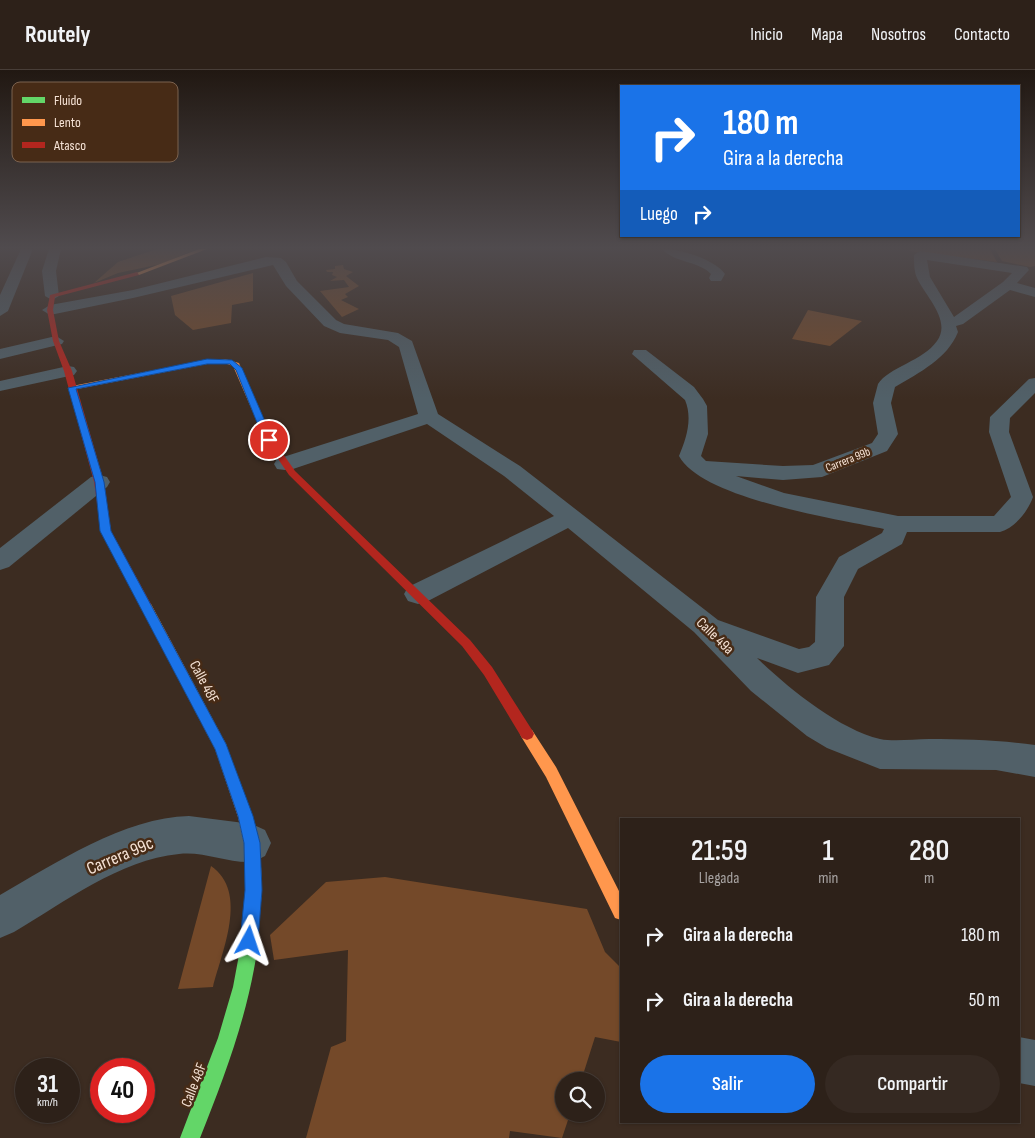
<!DOCTYPE html>
<html lang="es">
<style>
body{margin:0;font-family:"Sofia Sans Condensed",sans-serif;background:#352922;color:#f1f3f6;height:100vh;display:flex;flex-direction:column;font-size:19px;white-space:nowrap}
*{box-sizing:border-box;margin:0}
p{font-size:16px;color:#a7a3a2}
.icon{flex:none;width:28px;height:28px;fill:none;stroke:currentColor;stroke-width:2;stroke-linecap:round;stroke-linejoin:round}
.map{position:relative;flex:1;overflow:hidden}
.details{position:absolute;left:620px;top:748px;width:400px;height:305px;display:flex;flex-direction:column;background:#2d2119;border-radius:0px;box-shadow:0 1px 4px #0004,0 0 0 1px #483e38}
.details>*{flex:none}
.hud{position:absolute;left:620px;top:15px;width:400px;height:152px;border-radius:0px;box-shadow:0 1px 4px #0004,0 0 0 1px #483e38;background:#1a73e8;color:#fff;overflow:hidden}
.controls{position:absolute;left:555px;top:1002px;display:grid;gap:10px}
.controls a{display:grid;place-items:center;width:50px;height:50px;border-radius:50%;background:#2d2119;box-shadow:0 1px 4px #0004,0 0 0 1px #483e38;font-size:25px}
.speed{position:absolute;left:15px;top:988px;display:flex;gap:10px;font-size:25px;font-weight:700;text-align:center}
.speed>*{display:grid;place-content:center;width:65px;height:65px;border-radius:50%;background:#2d2119;box-shadow:0 1px 4px #0004,0 0 0 1px #483e38;line-height:1}
.speed small{font-size:12px;font-weight:400}
.speed .limit{border:8px solid #d22;background:#fff;color:#111}
.pin{position:absolute;display:grid;place-items:center;width:42px;height:42px;color:#fff;margin:-21px;border:2px solid #fff;border-radius:50%;box-shadow:0 1px 5px #0007}
.me{position:absolute;width:55px;margin:-28px;rotate:5deg;stroke-linejoin:round;filter:drop-shadow(0 0 4px #0008)}
.turn{display:flex;align-items:center;gap:18px;height:105px;padding:0 20px;font-size:22px}
.turn .icon{width:65px;height:65px;stroke-width:2.5}
.turn b{display:block;font-size:35px;line-height:42px}
.then{display:flex;align-items:center;height:48px;padding:0 20px;background:#0003;gap:10px;font-size:19px}
.eta{display:flex;justify-content:space-evenly;align-items:center;height:85px;text-align:center}
.eta b{font-size:30px;font-weight:600;line-height:35px}
.cta{display:flex;gap:10px;margin-top:auto;padding:10px 20px}
.cta a{flex:1;height:58px;border-radius:30px;background:#1a73e8;color:#fff;font-size:20px;font-weight:600;line-height:58px;text-align:center}
.cta a+a{background:#352922;color:#f1f3f6}
ul{padding:0;list-style:none}
li{display:flex;align-items:center;gap:15px;height:65px;padding:0 20px}
li div{flex:1}
li b{display:block;font-size:19px}
li em{font-style:normal}
header{display:flex;align-items:center;gap:30px;box-sizing:border-box;height:70px;padding:0 25px;background:#2d2119;border-bottom:1px solid #483e38}
header strong{font-size:24px}
nav{display:flex;gap:28px;margin-inline-start:auto;font-size:18px}
.map>svg:first-child{display:block}
.green{fill:#744929}
.lines{fill:none;stroke-linecap:round;stroke-linejoin:round}
.street{fill:#516068;fill-rule:evenodd}
.fast{fill:#63d668;fill-rule:evenodd}
.slow{fill:#ff974d;fill-rule:evenodd}
.jam{fill:#b3261e;fill-rule:evenodd}
.route{fill:#1a73e8;stroke:#114b97}
.labels{text-anchor:middle;dominant-baseline:central;stroke-width:5;stroke-linejoin:round;paint-order:stroke}
.far-street-label{font-size:12px;fill:#f5e2d5;stroke:#472b16}
.street-label{font-size:15px;fill:#f5e2d5;stroke:#472b16}
.near-street-label{font-size:18px;fill:#f5e2d5;stroke:#472b16}
.key{fill:#472b16;stroke:#7b624f;stroke-width:1}
.key-label{font-size:14px;fill:#f5e2d5}
</style>
<header>
<strong>Routely</strong>
<nav><a>Inicio</a><a>Mapa</a><a>Nosotros</a><a>Contacto</a></nav>
</header>
<div class="map">
<svg width="1035" height="1068" viewBox="0 0 1035 1068">
<rect width="100%" height="100%" fill="#3c2c21"/>
<g class="green">
<polygon points="157,179 197,179 161,194 118,203 94,213 118,192"/>
<polygon points="909,179 990,179 997,192 909,181"/>
<polygon points="995,179 1035,179 1035,196 1030,197 1002,191"/>
<polygon points="343,195 344,199 353,202 346,206 359,216 345,224 348,227 341,230 359,239 342,247 320,221 349,217 344,210 330,211 337,207 332,205 333,202 327,202 326,200 335,199 335,196"/>
<polygon points="253,203 253,231 232,235 231,253 193,260 175,245 171,226"/>
<polygon points="808,240 862,251 830,276 792,269"/>
<path d="M211 796C249 822 222 881 213 917L178 919Z"/>
<polygon points="385,807 587,839 605,882 621,898 621,972 595,967 581,1011 564,1011 564,1044 570,1044 562,1068 510,1061 509,1068 306,1068 331,977 346,971 348,880 274,890 270,865 326,812"/>
</g>
<g class="lines">
<g class="street">
<polygon points="21,179 33,179 8,241 0,246 0,225"/>
<polygon points="49,179 61,179 56,201 59,226 52,230 45,226 42,201"/>
<path d="M662 179C681 179 714 189 725 204L721 211H711L709 208 711 204C699 191 675 193 662 179Z"/>
<path d="M920 181 1027 197 1029 200 1017 213 1035 218V227L1010 220 963 254 956 256 958 262C947 289 920 302 895 317L891 333 898 364 887 381 822 407 783 410 736 406 784 423 898 446H994L1011 427 989 362 990 347 1029 309 1035 308V323L1010 348 1009 362 1033 427C1028 441 1015 458 1000 462H907L902 474 858 499 844 527V576L829 595 798 603 757 588C787 617 838 659 880 669 895 672 913 669 929 669 965 669 999 670 1035 675V707L996 700 880 699 827 678 807 666 751 621 694 562 568 458 428 531 418 534 408 531 404 524 408 517 554 446 504 406 427 354 293 399 285 400 277 399 274 394 277 389 418 344 399 277 388 270 340 263 324 256 286 216 273 195 133 228 50 245 42 240 50 235 133 220 266 187 281 188 286 192 297 211 336 250 344 254 398 263 412 271 438 344 520 396 718 550 799 579 809 577 815 572 816 527 839 487 882 463 884 459C838 449 702 429 679 386 686 369 693 349 685 330L632 284 634 280H646L694 317 703 329 707 336 708 364 701 386 706 391 783 396 813 395 872 373 878 364 873 333 878 314C889 297 923 291 937 271 952 250 925 226 917 208 914 202 914 192 914 185ZM927 190 1012 203 1003 212 954 247 930 207Z"/>
<polygon points="56,266 64,271 62,274 0,289 0,279"/>
<polygon points="68,296 74,297 77,301 74,305 0,321 0,311"/>
<polygon points="99,405 107,407 110,412 107,417 9,497 0,500 0,478 91,407"/>
<path d="M189 746 252 754 265 760 271 773 265 786C261 788 256 791 251 792 227 793 203 781 179 784 119 790 65 832 14 862L0 868V825C54 794 125 747 189 746Z"/>
<polygon points="1019,967 1035,970 1035,1016 1019,1013"/>
</g>
<path class="fast" d="M250 856 256 858C261 870 256 887 254 899 243 958 222 1013 200 1068H180L218 968 233 917 244 858Z"/>
<g class="slow">
<polygon points="199,179 207,179 139,205 134,204"/>
<polygon points="207,290 225,289 239,293 273,370 282,383 281,385 275,385 265,370 233,296 224,293 207,294 72,320 68,318 72,316"/>
<polygon points="145,530 151,534 226,674 252,747 260,773 262,820 258,864 256,870 250,872 244,870 242,864 246,820 244,773 238,747 215,679 139,534"/>
<polygon points="527,658 532,660 556,697 621,825 621,850 615,848 546,707 522,668 520,664 522,660"/>
</g>
<g class="jam">
<polygon points="137,202 139,205 55,227 53,240 59,271 72,301 104,412 111,461 151,534 145,538 141,537 101,461 94,412 64,301 53,271 47,240 50,225"/>
<polygon points="278,380 281,381 295,401 470,570 492,597 532,660 534,664 532,668 527,670 522,668 484,605 462,576 289,405 274,383"/>
</g>
</g>
<linearGradient id="sky" x2="0" y2="1"><stop stop-color="#211812"/><stop offset="0.54" stop-color="#504b4e"/><stop offset="1" stop-color="#504b4e" stop-opacity="0"/></linearGradient>
<rect width="1035" height="329" fill="url(#sky)"/>
<polygon class="route" points="207,289 232,290 242,298 273,370 272,372 264,370 236,300 230,294 207,294 76,319 104,412 111,461 226,674 253,746 260,773 262,820 258,871 255,877 249,880 243,877 240,871 245,820 244,773 238,746 215,679 100,461 95,412 68,318"/>
<g class="labels">
<g class="far-street-label">
<text transform="translate(848 390) rotate(-22)">Carrera 99b</text>
</g>
<g class="street-label">
<text transform="translate(715 566) rotate(44)">Calle 49a</text>
<text transform="translate(204 612) rotate(62)">Calle 48F</text>
<text transform="translate(194 1015) rotate(-69)">Calle 48F</text>
</g>
<g class="near-street-label">
<text transform="translate(120 786) rotate(-23)">Carrera 99c</text>
</g>
</g>
<rect x="12" y="12" width="166" height="80" rx="8" class="key"/>
<rect x="22" y="27" width="23" height="6" fill="#63d668"/>
<rect x="22" y="49" width="23" height="7" fill="#ff974d"/>
<rect x="22" y="72" width="23" height="6" fill="#b3261e"/>
<g class="key-label">
<text x="54" y="35">Fluido</text>
<text x="54" y="57">Lento</text>
<text x="54" y="80">Atasco</text>
</g>
</svg>
<div class="controls">
<a><svg class="icon" aria-label="search" viewBox="0 0 24 24"><circle cx="10" cy="10" r="6"/><path d="M15 15l6 6"/></svg></a>
</div>
<div class="speed"><div>31<small>km/h</small></div><div class="limit">40</div></div>
<div class="pin" style="left:269px;top:370px;background:#d93025"><svg class="icon" aria-label="arrive" viewBox="0 0 24 24"><path d="M6 21V4h12l-3 4 3 4H6"/></svg></div>
<svg class="me" style="left:249px;top:871px" viewBox="-20 -20 40 40"><path d="M0-17L14 15 0 8-14 15z" fill="#1a73e8" stroke="#fff" stroke-width="4"/></svg>
<div class="hud">
<div class="turn"><svg class="icon" aria-label="right" viewBox="0 0 24 24"><path d="M7 20v-9h11M14 6l5 5-5 5"/></svg><div><b>180 m</b>Gira a la derecha</div></div>
<div class="then">Luego<svg class="icon" aria-label="right" viewBox="0 0 24 24"><path d="M7 20v-9h11M14 6l5 5-5 5"/></svg></div>
</div>
<section class="details">
<div class="eta">
<div><b>21:59</b><p>Llegada</p></div>
<div><b>1</b><p>min</p></div>
<div><b>280</b><p>m</p></div>
</div>
<ul>
<li><svg class="icon" aria-label="right" viewBox="0 0 24 24"><path d="M7 20v-9h11M14 6l5 5-5 5"/></svg><div><b>Gira a la derecha</b></div><em>180 m</em></li>
<li><svg class="icon" aria-label="right" viewBox="0 0 24 24"><path d="M7 20v-9h11M14 6l5 5-5 5"/></svg><div><b>Gira a la derecha</b></div><em>50 m</em></li>
</ul>
<div class="cta"><a>Salir</a><a>Compartir</a></div>
</section>
</div>
